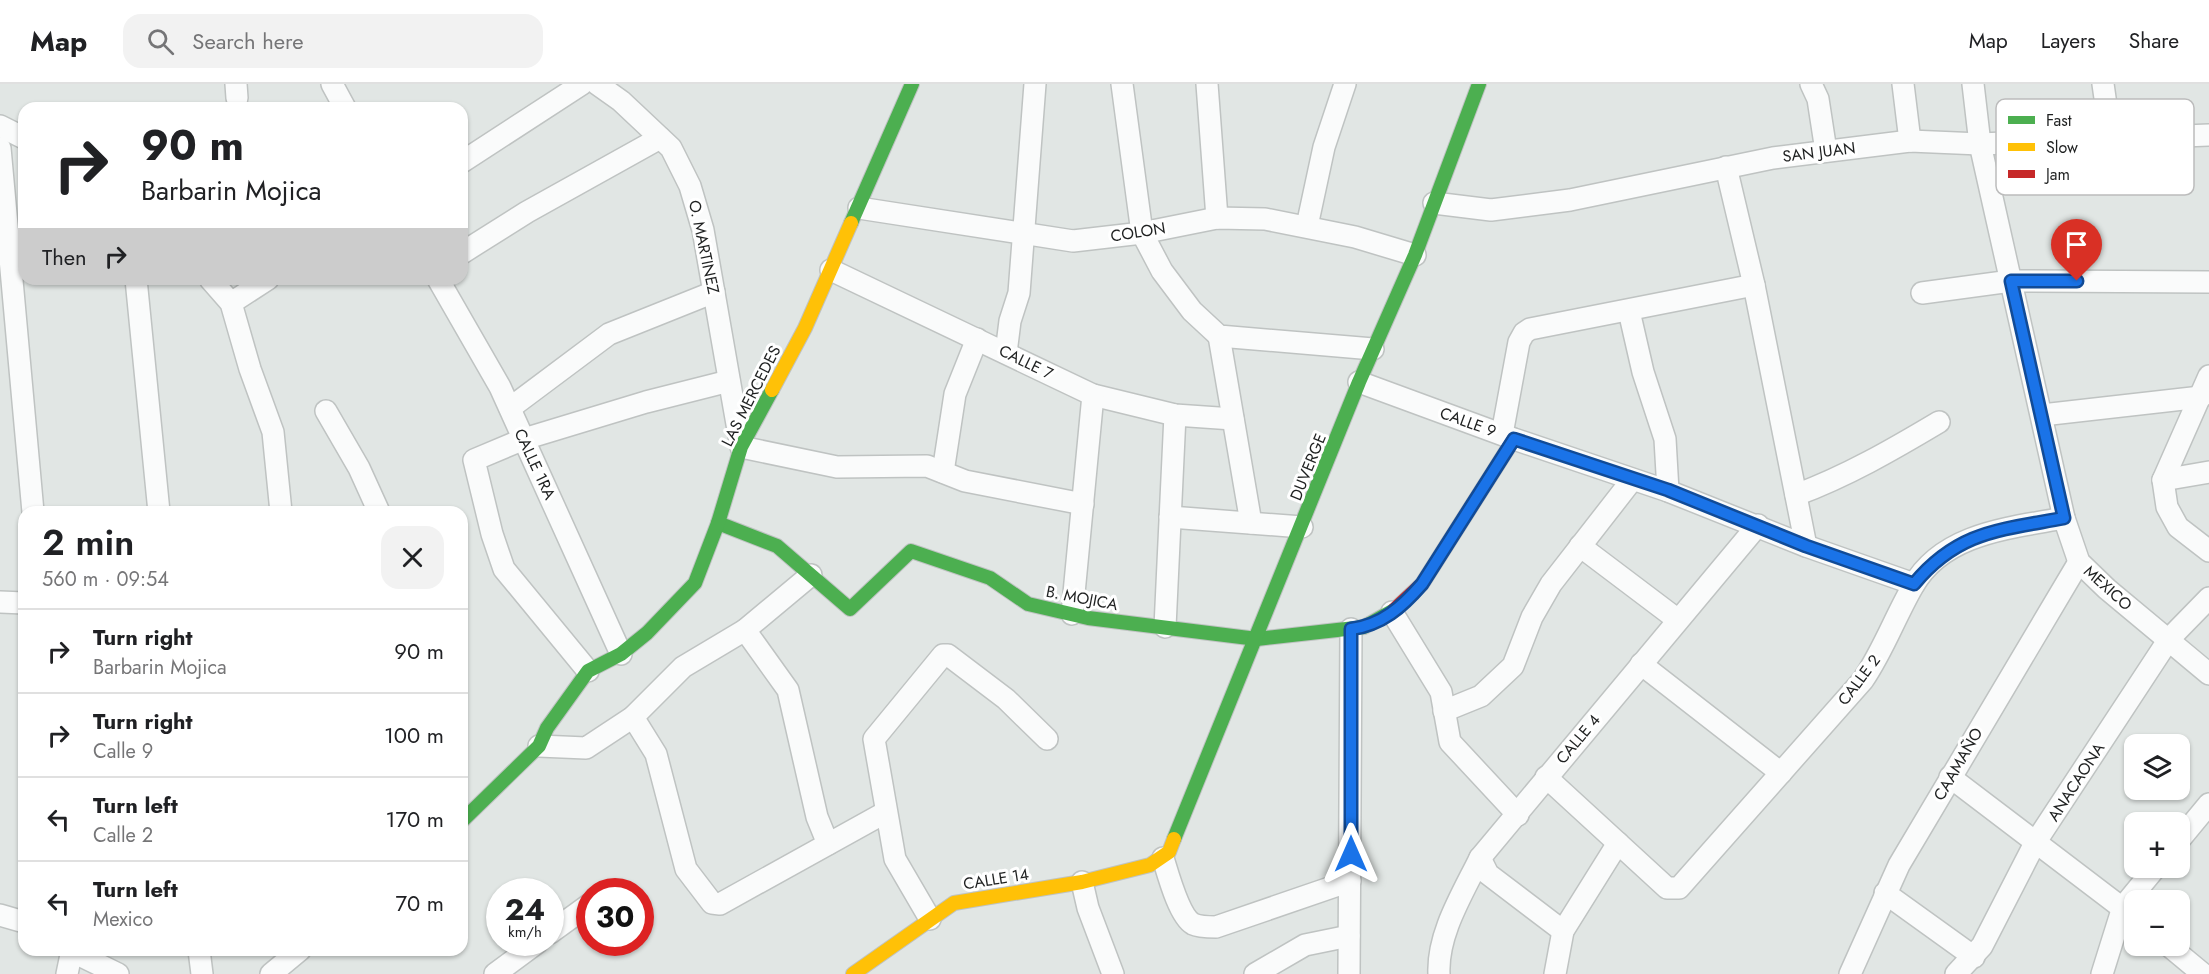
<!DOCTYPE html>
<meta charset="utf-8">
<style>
body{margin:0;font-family:Jost,sans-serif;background:#f2f2f2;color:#202124;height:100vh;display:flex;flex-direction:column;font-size:22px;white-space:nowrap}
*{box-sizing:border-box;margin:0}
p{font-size:20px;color:#757577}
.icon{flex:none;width:33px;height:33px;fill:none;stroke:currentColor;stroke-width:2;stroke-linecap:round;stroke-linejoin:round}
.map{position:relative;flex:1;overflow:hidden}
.panel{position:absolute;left:18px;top:422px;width:450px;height:450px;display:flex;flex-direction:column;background:#fff;border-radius:18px;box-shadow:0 2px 4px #0004}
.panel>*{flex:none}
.banner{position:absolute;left:18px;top:18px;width:450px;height:183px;border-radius:18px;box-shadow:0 2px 4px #0004;background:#fff;color:#202124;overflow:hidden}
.buttons{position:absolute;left:2124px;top:650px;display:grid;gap:12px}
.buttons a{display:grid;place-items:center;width:66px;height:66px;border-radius:12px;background:#fff;box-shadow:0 2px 4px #0004;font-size:30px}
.speed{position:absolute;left:486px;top:794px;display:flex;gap:12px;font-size:30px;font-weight:700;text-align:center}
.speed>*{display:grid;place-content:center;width:78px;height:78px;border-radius:50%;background:#fff;box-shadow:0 2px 4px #0004;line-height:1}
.speed small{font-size:15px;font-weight:400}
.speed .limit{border:9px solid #d22;background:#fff;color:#111}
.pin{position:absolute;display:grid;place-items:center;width:51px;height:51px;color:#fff;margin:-62px -26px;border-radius:50% 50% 50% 0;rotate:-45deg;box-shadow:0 0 6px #0007}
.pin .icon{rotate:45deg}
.me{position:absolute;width:66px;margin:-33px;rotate:0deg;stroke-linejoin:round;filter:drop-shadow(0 0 4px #0008)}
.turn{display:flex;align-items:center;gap:21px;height:126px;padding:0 24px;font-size:27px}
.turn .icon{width:78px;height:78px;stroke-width:2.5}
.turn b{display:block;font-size:42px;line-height:51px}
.then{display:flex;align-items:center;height:57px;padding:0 24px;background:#0003;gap:12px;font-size:22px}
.round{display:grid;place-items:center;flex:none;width:63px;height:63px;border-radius:18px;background:#f2f2f2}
.overview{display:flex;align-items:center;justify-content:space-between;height:102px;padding:0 24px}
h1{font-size:36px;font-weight:600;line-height:45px}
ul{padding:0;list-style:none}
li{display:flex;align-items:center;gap:18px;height:84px;padding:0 24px;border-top:2px solid #e0e0e0}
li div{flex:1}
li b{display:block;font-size:22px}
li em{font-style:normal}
header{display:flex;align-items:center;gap:36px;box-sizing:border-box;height:84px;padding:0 30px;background:#fff;border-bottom:2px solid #e0e0e0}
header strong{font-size:28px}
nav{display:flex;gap:33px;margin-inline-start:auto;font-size:21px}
.search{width:420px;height:54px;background:#f2f2f2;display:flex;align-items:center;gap:15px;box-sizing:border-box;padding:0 21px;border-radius:18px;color:#757577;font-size:22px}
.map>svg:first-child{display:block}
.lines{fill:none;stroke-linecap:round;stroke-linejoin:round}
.street-casing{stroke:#bfc3c2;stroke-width:24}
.fast-casing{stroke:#bfc3c2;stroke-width:16}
.slow-casing{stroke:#bfc3c2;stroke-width:16}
.jam-casing{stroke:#bfc3c2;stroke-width:16}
.street{stroke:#fafbfb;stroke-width:21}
.fast{stroke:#4caf50;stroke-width:14}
.slow{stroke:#ffc107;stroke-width:14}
.jam{stroke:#c62828;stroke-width:14}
.route-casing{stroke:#114b97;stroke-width:15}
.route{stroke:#1a73e8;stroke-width:10}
.labels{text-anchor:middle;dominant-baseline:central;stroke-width:6;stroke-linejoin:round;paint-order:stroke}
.street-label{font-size:16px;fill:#1e2020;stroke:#fff}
.key{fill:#fff;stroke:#bcbcbc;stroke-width:1.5}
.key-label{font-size:16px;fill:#1e2020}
</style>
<header>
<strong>Map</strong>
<div class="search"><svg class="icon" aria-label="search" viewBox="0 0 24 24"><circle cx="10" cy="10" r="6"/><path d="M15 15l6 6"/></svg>Search here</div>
<nav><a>Map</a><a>Layers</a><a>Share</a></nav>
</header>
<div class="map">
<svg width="2209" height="890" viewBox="0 0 2209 890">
<rect width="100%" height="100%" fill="#e1e6e4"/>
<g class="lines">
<defs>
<g id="street">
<polyline points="236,0 237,14"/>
<polyline points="332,0 345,24"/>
<polyline points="597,0 621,17 671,64 690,102 703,146 741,363 837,383 927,382 965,397 1083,420"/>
<polyline points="1122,0 1142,149 1162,187 1192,227 1219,252 1373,265"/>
<polyline points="1207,0 1217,134"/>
<polyline points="1811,0 1818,15 1826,67"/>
<polyline points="1903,0 1910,57"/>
<polyline points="1973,0 1980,60 2064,434 2079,478 2107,505 2209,590"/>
<polyline points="2103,0 2111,56"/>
<polyline points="0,42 24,54"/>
<polyline points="0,64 33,428"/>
<polyline points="462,78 582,0"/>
<polyline points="1726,83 1754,201 1806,462"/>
<polyline points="1434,119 1491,126 1570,116 1773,74 1910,57 1980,60 2209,51"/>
<polyline points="859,124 1073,157 1142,149 1217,134 1265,135 1355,153 1415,171"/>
<polyline points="1307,142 1324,63 1345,0"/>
<polyline points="462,169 527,128 660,54"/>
<polyline points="831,186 1093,311 1175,331 1233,335"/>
<polyline points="136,195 159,428"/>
<polyline points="210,195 231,219 250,285 273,348 281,428"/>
<polyline points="438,195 500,303 621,570"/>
<polyline points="1922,209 2011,197 2209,198"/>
<polyline points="231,219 268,195"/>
<polyline points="1629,227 1643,288 1665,355 1668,407"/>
<polyline points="1219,252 1251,439"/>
<polyline points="1006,269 1010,237 1019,209 1035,0"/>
<polyline points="2209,292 2163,396 2167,423 2178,443 2209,467"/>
<polyline points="1359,298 1514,355 1668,407 1806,462 1914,500"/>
<polyline points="510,324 609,250 714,208"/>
<polyline points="326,327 359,384 379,428"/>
<polyline points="2042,331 2201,313"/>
<polyline points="1502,350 1519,258 1524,249 1530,245 1754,201"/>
<polyline points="943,388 955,310 977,255"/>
<polyline points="2163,396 2209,388"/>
<path d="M1796 411C1847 392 1892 366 1939 338"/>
<polyline points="1170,433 1302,443"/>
<polyline points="1580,462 1678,536"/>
<polyline points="0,518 24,519"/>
<polyline points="1392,528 1441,608 1450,658 1518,731"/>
<polyline points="1072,530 1093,311"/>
<polyline points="1165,543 1175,331"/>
<polyline points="745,546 788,606 817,733 828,760"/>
<polyline points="1641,580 1781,689"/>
<polyline points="588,587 504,485 492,450 474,376 524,355 646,318 729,297"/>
<polyline points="1444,627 1481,612 1513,582 1532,533 1551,500 1632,396"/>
<polyline points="633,633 656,670 686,785 712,819 720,820 886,728"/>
<polyline points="539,662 586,664 633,633 683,583 745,546 811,491"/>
<path d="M1546 693 1667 804H1679L1863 596C1883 567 1895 533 1913 502 1943 449 2010 444 2064 434"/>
<polyline points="1950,693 2134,833"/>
<polyline points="2180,755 2209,720"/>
<path d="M1163 774C1168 790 1179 832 1193 840 1199 843 1209 843 1216 843L1350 797"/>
<polyline points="1480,774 1488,790 1563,847"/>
<polyline points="1082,798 1088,824 1113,890"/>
<polyline points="1885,809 1974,873"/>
<polyline points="0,831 24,838"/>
<polyline points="930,835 895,775 874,655 943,571 948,571 1006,615 1047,655"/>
<polyline points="550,849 590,820"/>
<polyline points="2168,861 2203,890"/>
<polyline points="69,866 118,890"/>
<polyline points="199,866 202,890"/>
<polyline points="67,890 72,866"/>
<polyline points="271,890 300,866"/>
<polyline points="495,890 538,858"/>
<polyline points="1255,890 1305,861 1349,852"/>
<polyline points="1349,890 1351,545"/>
<path d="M1439 890C1437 850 1463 809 1480 774L1758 441"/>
<polyline points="1555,890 1563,847 1618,759"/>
<polyline points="1850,890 1899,781 2079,478"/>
<polyline points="1956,890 1982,862 2035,759 2169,555 2209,514"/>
<polyline points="2102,890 2123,823 2156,783"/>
</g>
<g id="fast">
<polyline points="851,139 912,0"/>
<polyline points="718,439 777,462 850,525 911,467 990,494 1028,520 1088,534 1257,555 1364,543 1394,526"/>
<polyline points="462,737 539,662 547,644 588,587 621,570 647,549 695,499 718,439 741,363 772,306"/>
<polyline points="1174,755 1359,298 1415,171 1479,0"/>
</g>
<g id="slow">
<polyline points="772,306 805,244 851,139"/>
<polyline points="853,890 954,819 1082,798 1150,781 1169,768 1174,755"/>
</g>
<polyline id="jam" points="1394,526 1422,500 1514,355"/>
</defs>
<use href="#street" class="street-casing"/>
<use href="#fast" class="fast-casing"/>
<use href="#slow" class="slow-casing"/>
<use href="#jam" class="jam-casing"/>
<use href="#street" class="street"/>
<use href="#fast" class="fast"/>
<use href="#slow" class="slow"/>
<use href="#jam" class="jam"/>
</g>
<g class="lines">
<defs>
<path id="route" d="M1351 770V545C1382 541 1402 523 1422 500L1514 355 1668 406 1806 462 1914 500C1958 447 2000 446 2064 434L2011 197H2077"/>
</defs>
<use href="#route" class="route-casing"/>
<use href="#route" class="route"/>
</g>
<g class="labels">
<g class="street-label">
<text transform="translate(1819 68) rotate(-7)">SAN JUAN</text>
<text transform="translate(1138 148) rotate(-9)">COLON</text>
<text transform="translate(704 163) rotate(78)">O. MARTINEZ</text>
<text transform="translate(1026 278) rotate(26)">CALLE 7</text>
<text transform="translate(751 312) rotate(-63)">LAS MERCEDES</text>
<text transform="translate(1468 338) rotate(20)">CALLE 9</text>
<text transform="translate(535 380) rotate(65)">CALLE 1RA</text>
<text transform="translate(1308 383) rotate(-68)">DUVERGE</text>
<text transform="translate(2108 504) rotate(42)">MEXICO</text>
<text transform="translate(1082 514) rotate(11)">B. MOJICA</text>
<text transform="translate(1859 596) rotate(-53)">CALLE 2</text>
<text transform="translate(1578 655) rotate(-50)">CALLE 4</text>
<text transform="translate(1958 680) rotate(-60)">CAAMAÑO</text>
<text transform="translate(2076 698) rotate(-57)">ANACAONA</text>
<text transform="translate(996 795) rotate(-9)">CALLE 14</text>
</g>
</g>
<rect x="1996" y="15" width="198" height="96" rx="9" class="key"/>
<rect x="2008" y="32" width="27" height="8" fill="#4caf50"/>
<rect x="2008" y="59" width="27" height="8" fill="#ffc107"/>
<rect x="2008" y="86" width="27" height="8" fill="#c62828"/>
<g class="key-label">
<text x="2046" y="42">Fast</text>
<text x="2046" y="69">Slow</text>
<text x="2046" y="96">Jam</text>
</g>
</svg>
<div class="buttons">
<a><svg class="icon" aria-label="layers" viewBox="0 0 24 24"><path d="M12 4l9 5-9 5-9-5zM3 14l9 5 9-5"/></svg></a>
<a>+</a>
<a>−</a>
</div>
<div class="speed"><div>24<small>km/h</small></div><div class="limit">30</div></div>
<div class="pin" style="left:2077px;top:197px;background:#d93025"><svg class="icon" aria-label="arrive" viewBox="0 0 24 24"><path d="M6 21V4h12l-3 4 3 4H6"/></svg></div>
<svg class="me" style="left:1351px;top:770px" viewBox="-20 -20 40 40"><path d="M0-17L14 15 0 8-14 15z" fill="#1a73e8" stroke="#fff" stroke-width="4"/></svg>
<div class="banner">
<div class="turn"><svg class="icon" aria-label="right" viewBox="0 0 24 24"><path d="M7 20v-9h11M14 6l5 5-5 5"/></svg><div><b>90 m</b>Barbarin Mojica</div></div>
<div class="then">Then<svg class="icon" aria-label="right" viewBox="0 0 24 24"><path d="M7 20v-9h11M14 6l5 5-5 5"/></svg></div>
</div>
<section class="panel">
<div class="overview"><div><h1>2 min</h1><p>560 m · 09:54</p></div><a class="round"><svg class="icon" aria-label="close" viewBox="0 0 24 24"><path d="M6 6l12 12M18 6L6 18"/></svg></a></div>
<ul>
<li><svg class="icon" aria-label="right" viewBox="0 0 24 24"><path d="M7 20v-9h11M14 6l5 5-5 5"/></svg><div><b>Turn right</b><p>Barbarin Mojica</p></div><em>90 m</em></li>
<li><svg class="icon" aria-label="right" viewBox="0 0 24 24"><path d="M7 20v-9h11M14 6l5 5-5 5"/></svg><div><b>Turn right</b><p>Calle 9</p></div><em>100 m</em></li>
<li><svg class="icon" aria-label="left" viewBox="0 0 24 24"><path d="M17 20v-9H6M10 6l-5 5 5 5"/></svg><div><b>Turn left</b><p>Calle 2</p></div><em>170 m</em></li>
<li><svg class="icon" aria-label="left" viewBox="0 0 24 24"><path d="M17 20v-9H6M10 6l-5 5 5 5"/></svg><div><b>Turn left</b><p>Mexico</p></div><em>70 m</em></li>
</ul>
</section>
</div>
